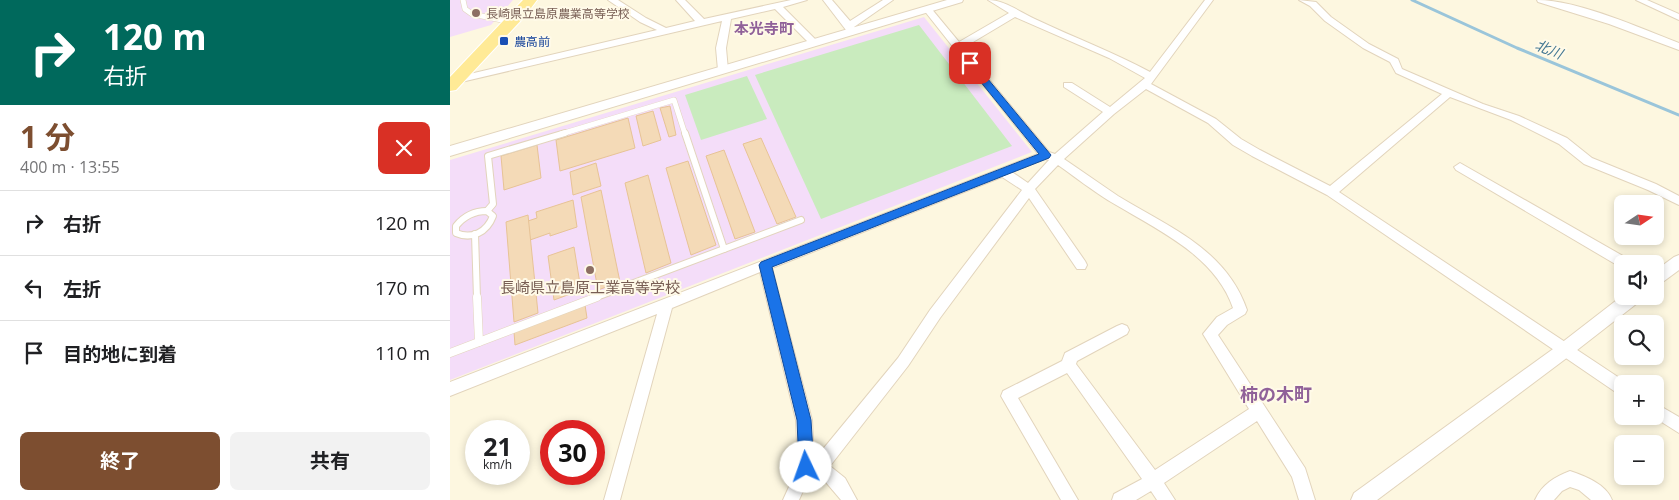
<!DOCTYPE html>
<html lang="ja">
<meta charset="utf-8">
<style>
body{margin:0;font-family:"Open Sans","Noto Sans JP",sans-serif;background:#f2f2f2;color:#202124;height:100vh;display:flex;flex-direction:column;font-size:19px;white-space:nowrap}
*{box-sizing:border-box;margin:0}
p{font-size:16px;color:#757577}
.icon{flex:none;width:28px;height:28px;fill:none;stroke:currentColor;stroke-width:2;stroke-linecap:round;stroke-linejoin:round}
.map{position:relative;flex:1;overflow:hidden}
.sheet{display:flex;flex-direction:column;background:#fff;width:450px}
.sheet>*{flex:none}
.banner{background:#00695c;color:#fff;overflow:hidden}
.needle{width:32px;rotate:77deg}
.tools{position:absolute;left:1164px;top:195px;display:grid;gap:10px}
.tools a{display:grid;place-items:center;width:50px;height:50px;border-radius:8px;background:#fff;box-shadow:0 2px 8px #0003;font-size:25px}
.speed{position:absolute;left:15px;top:420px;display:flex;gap:10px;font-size:25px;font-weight:700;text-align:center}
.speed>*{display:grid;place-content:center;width:65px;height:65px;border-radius:50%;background:#fff;box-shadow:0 2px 8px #0003;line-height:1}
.speed small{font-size:12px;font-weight:400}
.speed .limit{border:8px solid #d22;background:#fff;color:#111}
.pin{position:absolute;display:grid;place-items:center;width:42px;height:42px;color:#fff;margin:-21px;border-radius:10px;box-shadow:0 2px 8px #0006}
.me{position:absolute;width:55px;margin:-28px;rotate:357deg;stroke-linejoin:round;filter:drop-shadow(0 0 4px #0008)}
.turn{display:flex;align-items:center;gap:18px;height:105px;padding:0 20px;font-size:22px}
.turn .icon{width:65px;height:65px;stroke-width:2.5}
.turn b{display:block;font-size:35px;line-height:42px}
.round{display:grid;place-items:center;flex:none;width:52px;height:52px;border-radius:8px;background:#f2f2f2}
.head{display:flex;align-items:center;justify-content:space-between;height:85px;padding:0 20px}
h1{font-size:30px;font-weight:700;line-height:38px;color:#7d4e30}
.cta{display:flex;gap:10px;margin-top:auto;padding:10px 20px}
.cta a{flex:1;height:58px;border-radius:8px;background:#7d4e30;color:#fff;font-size:20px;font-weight:700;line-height:58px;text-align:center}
.cta a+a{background:#f2f2f2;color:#202124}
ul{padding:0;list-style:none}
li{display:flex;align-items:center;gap:15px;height:65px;padding:0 20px;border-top:1px solid #e0e0e0}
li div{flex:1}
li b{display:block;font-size:19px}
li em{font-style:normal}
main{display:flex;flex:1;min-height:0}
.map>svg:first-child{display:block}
.education{fill:#f4ddf9}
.green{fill:#c9ebbe}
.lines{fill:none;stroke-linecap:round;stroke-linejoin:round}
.stream{stroke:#9ac5da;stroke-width:3}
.building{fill:#f4dab7;stroke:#e7c396}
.service-far2-casing{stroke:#e2d4bc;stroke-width:6}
.service-far1-casing{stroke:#e2d4bc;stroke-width:8}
.service-casing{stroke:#e2d4bc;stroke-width:9}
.minor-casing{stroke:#e2d4bc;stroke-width:2}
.tertiary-casing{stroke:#e2d4bc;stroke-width:2}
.primary-casing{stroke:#fff;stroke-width:2}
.service-far2{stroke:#fff;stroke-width:5}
.service-far1{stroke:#fff;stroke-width:6}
.service{stroke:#fff;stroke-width:8}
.minor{fill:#fff;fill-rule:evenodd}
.tertiary{fill:#fff;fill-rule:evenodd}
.primary{fill:#ffea96;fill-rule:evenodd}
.route{fill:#1a73e8;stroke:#114b97}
.education-dot{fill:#8d6e63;stroke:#fffae8;stroke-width:2}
.transit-dot{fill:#1a4fb4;stroke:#fffae8;stroke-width:2}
.labels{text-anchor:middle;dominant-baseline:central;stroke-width:4;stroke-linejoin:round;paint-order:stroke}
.far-education-label{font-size:12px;fill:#785e54;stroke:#fffae8;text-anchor:start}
.far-transit-label{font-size:12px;fill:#164399;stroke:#fffae8;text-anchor:start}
.far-water-label{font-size:14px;font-style:italic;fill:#427692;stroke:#fffae8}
.far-quarter-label{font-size:15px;font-weight:bold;fill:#906199;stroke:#fffae8}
.education-label{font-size:15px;fill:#785e54;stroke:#fffae8}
.quarter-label{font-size:18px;font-weight:bold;fill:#906199;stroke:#fffae8}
</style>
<main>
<section class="sheet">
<div class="banner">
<div class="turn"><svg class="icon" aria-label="right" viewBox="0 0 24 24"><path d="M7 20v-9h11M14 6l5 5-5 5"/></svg><div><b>120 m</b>右折</div></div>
</div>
<div class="head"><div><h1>1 分</h1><p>400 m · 13:55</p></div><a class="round" style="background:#d93025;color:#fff"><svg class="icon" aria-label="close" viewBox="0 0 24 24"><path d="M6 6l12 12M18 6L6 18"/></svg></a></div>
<ul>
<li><svg class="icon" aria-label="right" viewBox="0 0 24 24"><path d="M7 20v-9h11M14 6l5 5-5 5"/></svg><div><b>右折</b></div><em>120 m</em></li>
<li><svg class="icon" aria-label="left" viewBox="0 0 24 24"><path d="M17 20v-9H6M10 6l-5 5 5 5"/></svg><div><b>左折</b></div><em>170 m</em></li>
<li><svg class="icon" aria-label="arrive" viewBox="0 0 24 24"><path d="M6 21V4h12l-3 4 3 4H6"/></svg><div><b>目的地に到着</b></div><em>110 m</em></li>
</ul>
<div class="cta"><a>終了</a><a>共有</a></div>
</section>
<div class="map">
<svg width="1229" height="500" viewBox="0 0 1229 500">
<rect width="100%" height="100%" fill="#fdf7e0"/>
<g class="education">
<polygon points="0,0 63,0 41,25 0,37"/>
<polygon points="474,17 582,152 0,380 0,160"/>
</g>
<g class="green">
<polygon points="469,25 562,146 371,219 305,75"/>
<polygon points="297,76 317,119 251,140 235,95"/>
</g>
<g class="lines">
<polyline class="stream" points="962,0 1067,48 1229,115"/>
</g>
<g class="building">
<polygon points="220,106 226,135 219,137 210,108"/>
<polygon points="203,111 211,140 193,146 186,116"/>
<polygon points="178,118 185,148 110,171 106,140"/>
<polygon points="311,138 346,217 327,224 293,144"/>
<polygon points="87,145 91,178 54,190 51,156"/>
<polygon points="274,150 305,232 285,239 256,156"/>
<polygon points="238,161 266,245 241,255 216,168"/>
<polygon points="146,163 151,186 123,195 120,172"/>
<polygon points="198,175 221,263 196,273 175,183"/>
<polygon points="151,190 170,282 148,290 131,197"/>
<polygon points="123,200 127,227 100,236 100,233 80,240 78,221 87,218 86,212"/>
<polygon points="78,215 88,313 64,322 56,222"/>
<polygon points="124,247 131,290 104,300 98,256"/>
<polygon points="135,305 137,318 65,345 64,332"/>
</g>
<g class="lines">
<defs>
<g id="service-far2">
<polyline points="13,0 15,9 22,14 61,22"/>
<polyline points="111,134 224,100 235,134"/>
</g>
<g id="service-far1">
<polyline points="235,133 274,249"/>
<polyline points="37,211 43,204 38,156 115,133"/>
<path d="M37 211 43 216C37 232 22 240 6 233V226C14 216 24 211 37 211Z"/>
<polyline points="25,234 27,298"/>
<polyline points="144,298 351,220"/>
</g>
<g id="service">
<polyline points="27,297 29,342"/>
<polyline points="0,353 147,297"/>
</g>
<g id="minor">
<polygon points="158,0 168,0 196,18 216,28 245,21 226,0 235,0 254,19 341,0 357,0 333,7 369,43 364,46 361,45 325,9 281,19 276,48 278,70 273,73 268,70 266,48 272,21 7,83 2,80 7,77 207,30 190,22"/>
<polygon points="373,0 382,0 400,21 433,0 443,0 404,27 407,32 402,35 399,34"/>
<path d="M538 0C555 0 571 13 587 20 625 38 663 52 700 72L755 0H763L701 84 766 119 791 139 810 150 880 186 992 94 946 73 940 62 913 48 875 21 860 6 849 0 866 2 881 17 919 44 948 59 952 69 1033 104 1069 116 1117 138 1142 158 1206 184 1229 196V205L1198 190 1134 164 1109 144 1061 120 1000 97 889 192 1177 383 1172 384V394L1167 393 877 195 802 156 783 145 758 123 696 89 664 114 614 159C632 171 650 184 668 196 719 227 776 249 797 310L795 314 777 325 768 335 855 468 865 500H849L842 477 807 421 714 483 725 500H707L701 491 686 500H662L664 494 692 479 617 373 568 398 628 500H611L551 396 553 391 612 361 615 353 667 326 672 324 677 326 679 330 677 334 627 361 626 364 705 470 799 409 753 334 767 317 783 308C765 255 706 229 661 202 643 191 625 177 608 165L585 189 635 261 637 265 635 269H627L579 198 490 318 458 366 380 466 395 478 407 500H391L374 480 360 475 349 500H333L348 467 346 420 310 272 222 308 170 500H154L207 314 0 396V382L588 154 473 9 474 7H480L509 42 559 13ZM565 17 659 58 695 78 660 107 622 83H614V87L653 112 605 154 599 152 513 48ZM595 159 599 160 578 183 562 172ZM552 177 572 190 480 310 448 358 364 460 362 420 322 268Z"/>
<polygon points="1186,0 1197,0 1229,14 1229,20"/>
<polygon points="1010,163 1180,260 1182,264 1172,264 1172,268 1006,170 1004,167"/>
<polygon points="1205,403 1229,417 1229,433 1202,416 1205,416"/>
<path d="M1120 471C1135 476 1156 484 1162 500H1141L1129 490 1120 487 1112 491 1104 500H1085C1092 484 1105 477 1120 471Z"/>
</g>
<g id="tertiary">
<polygon points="497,0 513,0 512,2 0,156 0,146"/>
<path d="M1087 0C1128 0 1190 28 1229 43V50L1159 24 1088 2Z"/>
<polygon points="1229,255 1229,270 1210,284 1205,286 1205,271 1224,257"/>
<polygon points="1172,296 1192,296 1190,301 1122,354 927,500 901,500 904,493 1110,344"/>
</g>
<polygon id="primary" points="73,0 87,0 75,16 6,90 0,91 0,77"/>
</defs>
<use href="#service-far2" class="service-far2-casing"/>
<use href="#service-far1" class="service-far1-casing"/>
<use href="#service" class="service-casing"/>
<use href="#minor" class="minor-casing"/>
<use href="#tertiary" class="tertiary-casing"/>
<use href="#primary" class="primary-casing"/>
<use href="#service-far2" class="service-far2"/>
<use href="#service-far1" class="service-far1"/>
<use href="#service" class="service"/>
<use href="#minor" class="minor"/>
<use href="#tertiary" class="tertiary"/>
<use href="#primary" class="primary"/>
</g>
<polygon class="route" points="520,60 523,61 601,155 599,158 322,267 361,420 364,467 362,472 356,474 351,472 349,467 347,420 309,265 311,262 589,154 517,65 516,63"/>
<g class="education-dot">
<circle cx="26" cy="13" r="5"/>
<circle cx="140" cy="270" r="5"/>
</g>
<rect class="transit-dot" x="49" y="36" width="10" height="10" rx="2.5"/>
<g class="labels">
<g class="far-education-label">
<text x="36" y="13">長崎県立島原農業高等学校</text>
</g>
<g class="far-transit-label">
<text x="64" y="41">農高前</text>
</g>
<g class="far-water-label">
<text transform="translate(1099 49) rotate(22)">北川</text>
</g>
<g class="far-quarter-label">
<text x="314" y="28">本光寺町</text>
</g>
<g class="education-label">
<text x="140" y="287">長崎県立島原工業高等学校</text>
</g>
<g class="quarter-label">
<text x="826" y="394">柿の木町</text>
</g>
</g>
</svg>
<div class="tools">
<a><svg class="needle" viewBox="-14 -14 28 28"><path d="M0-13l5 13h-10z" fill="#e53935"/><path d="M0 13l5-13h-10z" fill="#757577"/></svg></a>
<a><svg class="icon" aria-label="sound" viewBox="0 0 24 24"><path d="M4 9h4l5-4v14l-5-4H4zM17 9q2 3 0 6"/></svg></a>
<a><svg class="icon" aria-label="search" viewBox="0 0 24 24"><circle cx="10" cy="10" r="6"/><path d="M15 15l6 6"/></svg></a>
<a>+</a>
<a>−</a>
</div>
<div class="speed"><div>21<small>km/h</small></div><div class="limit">30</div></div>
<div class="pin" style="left:520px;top:63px;background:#d93025"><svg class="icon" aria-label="arrive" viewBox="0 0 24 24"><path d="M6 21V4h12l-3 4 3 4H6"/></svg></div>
<svg class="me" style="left:356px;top:467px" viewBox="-20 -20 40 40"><circle r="19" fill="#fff"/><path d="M0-13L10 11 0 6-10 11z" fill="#1a73e8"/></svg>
</div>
</main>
